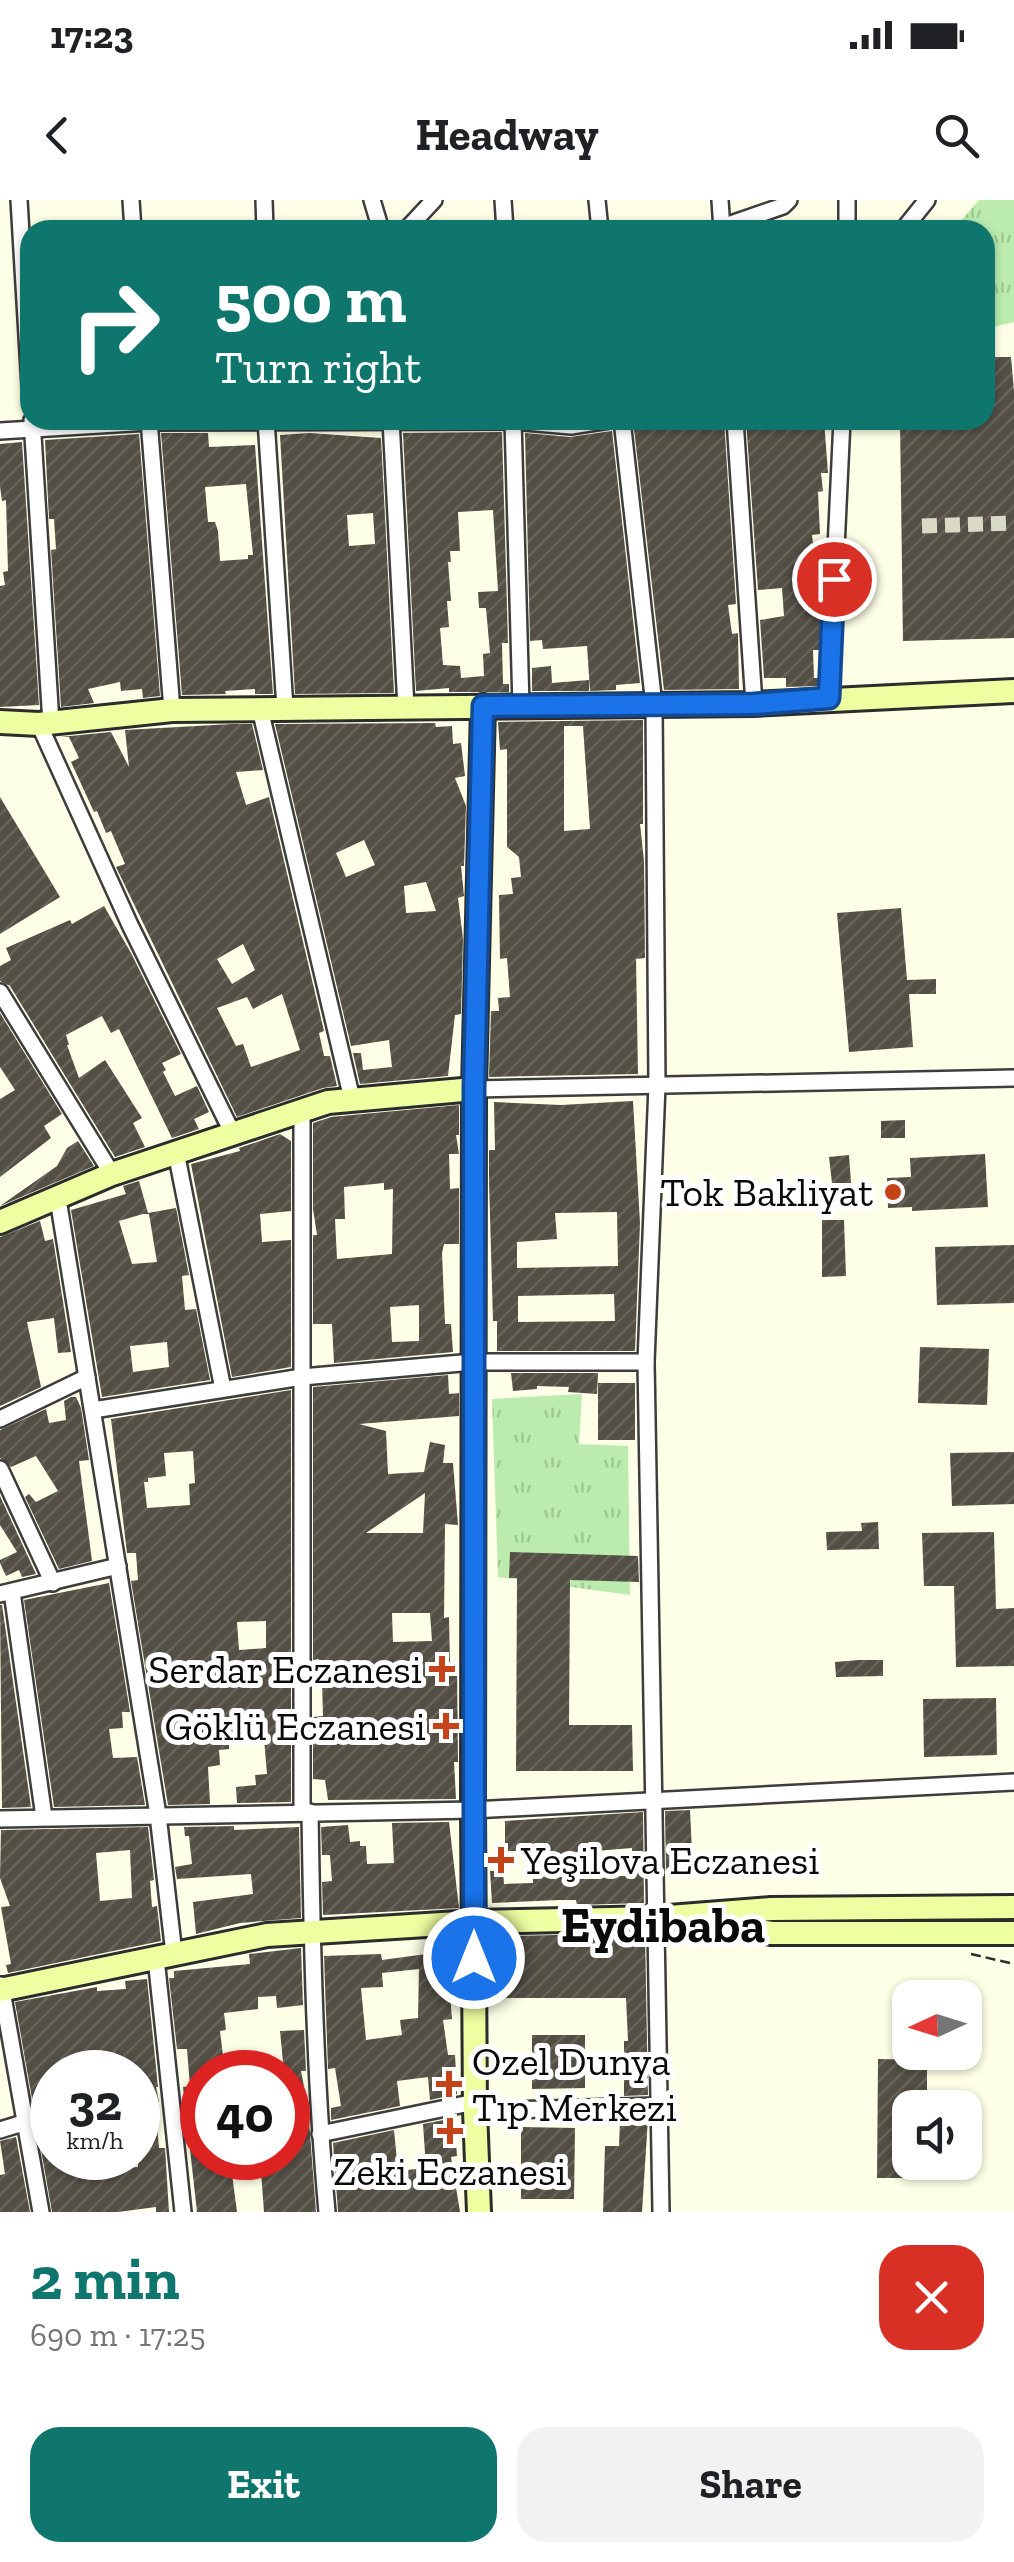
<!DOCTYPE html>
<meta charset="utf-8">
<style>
body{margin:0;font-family:"Zilla Slab",serif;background:#f2f2f2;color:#202124;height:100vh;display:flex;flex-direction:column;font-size:38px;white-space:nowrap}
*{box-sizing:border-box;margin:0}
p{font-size:32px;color:#757577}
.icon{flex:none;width:55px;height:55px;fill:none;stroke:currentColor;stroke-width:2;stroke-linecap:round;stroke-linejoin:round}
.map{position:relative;height:2012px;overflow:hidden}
.drawer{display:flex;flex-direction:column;background:#fff;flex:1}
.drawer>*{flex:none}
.top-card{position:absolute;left:20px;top:20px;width:975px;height:210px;border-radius:30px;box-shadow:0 2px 8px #0004;background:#0f766e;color:#fff;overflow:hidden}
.needle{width:65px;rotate:266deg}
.controls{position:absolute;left:892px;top:1780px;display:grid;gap:20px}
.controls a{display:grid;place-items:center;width:90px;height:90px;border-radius:20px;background:#fff;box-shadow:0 2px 8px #0004;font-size:50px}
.speed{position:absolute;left:30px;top:1850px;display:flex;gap:20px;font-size:50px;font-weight:700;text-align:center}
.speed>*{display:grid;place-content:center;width:130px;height:130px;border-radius:50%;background:#fff;box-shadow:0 2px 8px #0004;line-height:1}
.speed small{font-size:25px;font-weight:400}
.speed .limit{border:15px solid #d22;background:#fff;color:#111}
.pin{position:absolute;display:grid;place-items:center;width:85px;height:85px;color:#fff;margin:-42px;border:5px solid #fff;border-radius:50%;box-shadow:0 2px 10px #0007}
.me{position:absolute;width:110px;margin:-55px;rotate:0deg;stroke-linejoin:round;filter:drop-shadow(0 0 8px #0008)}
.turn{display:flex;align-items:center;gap:35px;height:210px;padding:0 30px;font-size:45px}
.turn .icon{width:130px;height:130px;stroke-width:2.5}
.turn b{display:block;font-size:70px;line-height:85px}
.round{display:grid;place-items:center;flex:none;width:105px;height:105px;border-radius:30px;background:#f2f2f2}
.headline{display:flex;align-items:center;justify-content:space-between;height:170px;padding:0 30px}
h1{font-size:60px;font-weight:700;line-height:75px;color:#0f766e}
.button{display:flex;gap:20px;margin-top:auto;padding:20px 30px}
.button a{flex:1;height:115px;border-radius:30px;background:#0f766e;color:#fff;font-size:40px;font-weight:700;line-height:115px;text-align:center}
.button a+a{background:#f2f2f2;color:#202124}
.status{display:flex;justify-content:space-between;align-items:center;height:70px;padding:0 50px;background:#fff;direction:ltr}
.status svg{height:28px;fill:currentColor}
header{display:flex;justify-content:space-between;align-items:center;height:130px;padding:0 30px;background:#fff;font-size:45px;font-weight:700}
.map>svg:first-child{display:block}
.grass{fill:url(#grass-tufts)}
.building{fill:url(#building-hatch);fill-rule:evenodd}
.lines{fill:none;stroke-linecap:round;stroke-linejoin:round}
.street-tunnel{stroke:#d9dac5;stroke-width:15;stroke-dasharray:15 8;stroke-linecap:butt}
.street-casing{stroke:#3d3d3d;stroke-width:20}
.secondary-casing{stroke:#2c2c2c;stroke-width:28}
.path{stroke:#2c2c2c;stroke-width:2.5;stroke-dasharray:10 5;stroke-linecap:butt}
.street{stroke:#fff;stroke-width:15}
.secondary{stroke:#eeffa1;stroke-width:22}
.route-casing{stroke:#114b97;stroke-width:25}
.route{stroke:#1a73e8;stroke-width:18}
.poi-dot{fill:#c44318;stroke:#fff;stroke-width:4}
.labels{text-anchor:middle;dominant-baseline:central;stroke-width:10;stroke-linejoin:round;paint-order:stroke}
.poi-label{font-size:40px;fill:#0a0a0a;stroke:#fff;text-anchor:end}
.district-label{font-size:50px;font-weight:bold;fill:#0a0a0a;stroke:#fff}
</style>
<div class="status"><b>17:23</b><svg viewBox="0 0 49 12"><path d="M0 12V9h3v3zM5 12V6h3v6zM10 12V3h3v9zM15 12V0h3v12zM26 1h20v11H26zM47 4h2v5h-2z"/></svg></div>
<header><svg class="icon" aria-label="back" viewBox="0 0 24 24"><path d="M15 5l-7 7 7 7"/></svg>Headway<svg class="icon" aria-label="search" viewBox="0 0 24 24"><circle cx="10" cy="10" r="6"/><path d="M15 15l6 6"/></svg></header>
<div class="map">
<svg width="1014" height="2012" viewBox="0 0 1014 2012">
<defs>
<pattern id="grass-tufts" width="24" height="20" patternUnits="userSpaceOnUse" patternTransform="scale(2.5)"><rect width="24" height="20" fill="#bbecae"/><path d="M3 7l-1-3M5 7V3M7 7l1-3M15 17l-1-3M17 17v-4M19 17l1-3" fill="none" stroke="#9fc994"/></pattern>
<pattern id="building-hatch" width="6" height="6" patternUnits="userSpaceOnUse" patternTransform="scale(2.5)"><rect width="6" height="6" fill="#534f45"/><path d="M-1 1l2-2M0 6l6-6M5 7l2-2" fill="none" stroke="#67645c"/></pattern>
</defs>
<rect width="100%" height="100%" fill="#fdffe6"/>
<g class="grass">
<polygon points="979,0 1014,0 1014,122 985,129 985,30 953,30"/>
<polygon points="582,1194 579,1244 628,1246 630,1395 498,1377 492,1199"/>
</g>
<g class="building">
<polygon points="986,157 1011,157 1014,191 1014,438 903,441 900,220 985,220"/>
<polygon points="633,220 724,220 736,404 728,405 732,434 738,433 739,489 664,490"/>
<polygon points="746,220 824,220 828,273 821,273 823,291 818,292 820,334 812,335 822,412 820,450 813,450 814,478 819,478 818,486 786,487 786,478 764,478 760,420 784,416 782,388 758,390"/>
<polygon points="612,231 640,483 616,485 616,490 590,491 587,446 543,449 542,440 530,441 525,233 570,237"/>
<path d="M502 232 508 443H502L503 484H509V492H449V488L416 491 403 233ZM493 310 498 391 478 392 479 408H486L490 453 483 454 484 476 461 478 460 466 443 465 440 428 449 427 447 401H451L448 362H451L450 351H460L458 312Z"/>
<path d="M161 233H208L209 247 255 245 273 494H255V489L225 491 226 494 182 495ZM246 284 253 355H248V359L220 361 218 331 215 322H208L205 287Z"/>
<path d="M309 233 381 238 394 493 295 494 280 235ZM373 313 375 344 349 346 347 315Z"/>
<polygon points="139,234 160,496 143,498 142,489 121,491 120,482 88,489 94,503 61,507 51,350 56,349 54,319 49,319 45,240"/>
<polygon points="22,242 39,505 0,507 0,386 5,385 3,372 8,371 6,300 2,301 0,286 0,244"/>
<polygon points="551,466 552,483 589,480 589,491 532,491 532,468"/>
<path d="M643 520V624H640L644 661 645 758 636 759 638 874 489 877 491 811H499L498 798 510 797 507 758 500 759 499 695 513 694 511 678 521 677 519 657 507 647V549L500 550 498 522ZM564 526H583L590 629 564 631Z"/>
<path d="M435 523 436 527 452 526 453 544 461 543 465 576 455 578 466 606 464 666H461L464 696 458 698 463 739 461 814 455 815 448 876 360 884 353 853H361L363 870 392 867 389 840 351 846 275 524ZM364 640 375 665 346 677 336 653ZM426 682 436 711 406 713 404 686Z"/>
<path d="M232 524H252L263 570 236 572 246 605 269 597 324 831 319 833 324 856H330L337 886 323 888 237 917 116 667 125 664 111 631 106 633 97 611 94 612 71 562 79 558 69 537H60L111 532 129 567 125 530ZM243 744 255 770 232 784 217 759ZM282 794 300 850 251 867 243 844 236 846 217 808 247 797 253 809Z"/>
<polygon points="0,597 60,697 0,734"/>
<polygon points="104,706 131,753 181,854 162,863 166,870 163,872 175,896 197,886 209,912 194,919 199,929 172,938 119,829 111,833 102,816 66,835 69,845 67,845 79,878 105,860 142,918 133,923 145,947 115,957 10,786 0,781 0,766 11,760 6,748 70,720 72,724"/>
<polygon points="901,708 907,780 936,779 936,794 909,794 913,847 849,852 837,713"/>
<polygon points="0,813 62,914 44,926 51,938 0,977 0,899 15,890 0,867"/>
<path d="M633 901 640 1023 635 1151H497V1121H493L489 980V950H495L494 902 561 905ZM617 1012 618 1066 517 1068V1042L557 1039 555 1013ZM614 1094 615 1121 518 1122V1096Z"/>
<path d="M459 905V935H456L459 954H449L450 989 459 988V1044H444L442 1053 445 1124H451L453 1152 334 1163 332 1124H313V1035H317L313 1009V923L331 917ZM384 983V990L393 989 392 1054 337 1059 335 1019H345L344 987ZM419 1105V1141L392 1142 390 1107Z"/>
<polygon points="905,920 905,938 881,938 881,921"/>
<polygon points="280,934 291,941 291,1011 260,1014 262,1042 291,1040 291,1167 232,1177 191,964 240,951 239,948"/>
<polygon points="78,941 94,966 0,1006 57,966 67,948"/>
<polygon points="985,954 988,1007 912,1011 912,1007 888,1008 887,978 911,977 910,958"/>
<polygon points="849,955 851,983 832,983 829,957"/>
<path d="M139 981 148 1013 176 1008 189 1075 182 1076 185 1110 196 1109 210 1180 102 1197 71 1010 126 994 123 986ZM143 1014H149L157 1062 132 1064 119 1021ZM167 1142 169 1167 133 1172 130 1146Z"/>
<polygon points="822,1020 844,1020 846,1076 822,1077"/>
<polygon points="40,1021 45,1041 53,1039 71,1152 58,1153 54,1118 27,1122 41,1187 0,1206 0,1037"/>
<polygon points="1014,1045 1014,1103 937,1105 935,1047"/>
<polygon points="920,1147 989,1149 987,1205 918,1203"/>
<polygon points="511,1173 598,1173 597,1194 568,1192 569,1187 537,1186 537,1189 513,1191"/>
<path d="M448 1175 449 1194 459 1193V1216L359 1224 386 1231 388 1274 424 1272 430 1242 445 1245 443 1263H453L458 1325 445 1324 444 1418 449 1417 450 1465H457L458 1562H454L456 1599 328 1600 325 1580 313 1579V1517L323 1516 322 1482H318L319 1459 313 1460V1187ZM425 1293 423 1333H366ZM392 1413H430L432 1441 393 1442Z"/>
<rect x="598" y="1183" width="37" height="57"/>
<path d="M291 1190V1602L237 1603 236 1587 256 1585 255 1575 267 1574 264 1539 229 1542V1549L219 1550 220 1565 208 1567 210 1604 168 1605 131 1381 138 1380 136 1353H127L111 1219ZM193 1251 195 1283 189 1284 190 1305 147 1308 144 1282H148V1278L166 1276 164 1253ZM266 1421V1448L239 1450 237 1422Z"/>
<polygon points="71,1197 76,1197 81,1208 89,1260 79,1261 92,1361 59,1369 25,1297 29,1294 36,1302 58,1291 36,1256 11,1267 0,1258 0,1230 46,1209 49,1223 66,1220 64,1201"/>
<polygon points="1014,1252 1014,1304 952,1306 950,1253"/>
<polygon points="0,1296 36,1374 22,1377 19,1370 6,1376 0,1363 0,1360 17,1352 0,1325"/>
<polygon points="878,1322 879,1349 827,1350 826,1332 862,1331 861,1323"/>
<polygon points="994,1332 996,1409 1014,1408 1014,1466 956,1467 954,1386 924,1386 922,1333"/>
<polygon points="510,1352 638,1356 639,1382 570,1380 569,1525 632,1525 633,1571 516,1571 517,1378 509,1378"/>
<polygon points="109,1383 130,1512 122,1512 123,1528 109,1529 113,1558 137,1557 145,1605 54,1607 24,1400"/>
<polygon points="0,1405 2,1405 31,1607 2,1608"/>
<polygon points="859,1460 883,1460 883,1476 836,1477 835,1462"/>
<polygon points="996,1498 997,1555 924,1557 923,1499"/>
<polygon points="690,1610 693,1673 666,1675 665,1611"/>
<path d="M643 1612 644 1703 577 1705 576 1700H559L492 1703 490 1671H503L504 1684 533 1683V1651H505V1621ZM632 1648V1676H596L595 1651Z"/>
<polygon points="449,1622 459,1708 323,1715 322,1682 332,1681 330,1655 322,1655 321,1627 348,1625 350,1642 360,1641 360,1646 366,1646 367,1664 394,1663 392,1623"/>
<polygon points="234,1626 234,1630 299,1627 301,1718 240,1723 196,1734 193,1702 253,1694 251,1674 177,1679 175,1667 192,1664 189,1636 185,1636 184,1627"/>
<path d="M148 1627 154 1680 150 1681 152 1707 157 1706 161 1741 8 1773 6 1765 11 1764 1 1707 10 1706 0 1678 1 1630ZM130 1650 132 1698 100 1701 96 1653Z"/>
<polygon points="645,1733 648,1895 624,1896 624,1841 628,1841 626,1798 497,1798 496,1761 505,1761 506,1745 510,1745 510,1736"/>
<polygon points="301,1748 303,1805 277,1808 276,1796 258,1797 258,1809 224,1813 226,1830 220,1831 225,1872 202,1872 202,1958 222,1958 223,1974 232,1974 237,2012 197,2012 183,1887 190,1886 187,1849 177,1849 169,1778 174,1778 174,1771 250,1764 249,1754"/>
<path d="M441 1752 442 1795 450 1794 452 1819 443 1820 448 1855H455L457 1894 430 1900 428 1877 397 1881 400 1906 331 1920V1908L341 1906 335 1868 328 1869 324 1756 381 1754 382 1760ZM419 1769 418 1818 400 1820 402 1835 366 1840 361 1788 383 1787 382 1773Z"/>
<path d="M147 1779 158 1887H156L159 1902 155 1903 159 1948H165L169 2012H156V2007L118 2012H52L15 1802 97 1787V1791L126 1789 125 1781ZM52 1872H138V1967L113 1969 112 1960 90 1962V1958H52Z"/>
<polygon points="304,1830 306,1871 301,1871 308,1908 316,2012 264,2012 260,1958 288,1958 288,1872 284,1872 280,1831"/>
<polygon points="532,1835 585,1835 585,1888 532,1889"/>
<polygon points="878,1859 927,1860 927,1908 910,1908 910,1962 927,1962 927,1978 877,1978"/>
<polygon points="454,1918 457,1956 451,1957 460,2012 338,2012 333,1943 394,1930 398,1971 426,1968 423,1924"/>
<polygon points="624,1918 648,1918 642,2012 603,2012 605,1946 619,1946 620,1921 625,1921"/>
<polygon points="521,1927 575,1928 574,1999 521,1999"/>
<polygon points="16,1937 30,2012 0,2012 0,1975 5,1974 0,1941"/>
</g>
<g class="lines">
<polyline class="street-tunnel" points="922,326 1014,323"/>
<defs>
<g id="street">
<polyline points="19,0 30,187"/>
<polyline points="131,0 133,30"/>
<polyline points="264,0 265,30"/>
<polyline points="372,0 381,30"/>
<polyline points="503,0 505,30"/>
<polyline points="597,0 600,30"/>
<polyline points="720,0 722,30"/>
<polyline points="722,27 783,6 789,0"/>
<polyline points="406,30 434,0"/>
<polyline points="847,30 847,0"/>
<polyline points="903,30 927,0"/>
<polyline points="32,220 51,523"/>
<polyline points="149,220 172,510"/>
<polyline points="266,220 285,508"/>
<polyline points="391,220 406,508"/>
<polyline points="513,220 521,506"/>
<polyline points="622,220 654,505 657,885 646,1162 661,2012"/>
<polyline points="735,220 754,504"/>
<polyline points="0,231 149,222 513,221 571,226 609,220"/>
<polyline points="829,498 842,220"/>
<polyline points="260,509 352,899"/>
<polyline points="39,524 130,725 233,934"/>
<polyline points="0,792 112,974"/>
<polyline points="474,889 1014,878"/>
<polyline points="302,911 302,1613"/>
<polyline points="176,952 223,1189"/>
<polyline points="58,999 158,1615 174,1754"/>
<polyline points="93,1210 302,1177 473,1162 646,1162"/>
<polyline points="0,1219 87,1177"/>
<polyline points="0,1269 53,1383"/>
<polyline points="12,1392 44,1617"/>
<polyline points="0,1394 118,1366"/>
<path d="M310 1612C312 1746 315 1879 327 2012"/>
<polyline points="0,1619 473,1610 1014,1582"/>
<polyline points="156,1758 183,2012"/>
<polyline points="1,1785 41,2012"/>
<polyline points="475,1911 657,1906"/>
<polyline points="0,1930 23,1923"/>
<polyline points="320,1934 475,1902"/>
</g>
<g id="secondary">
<polyline points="0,522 39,524 172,510 754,504 1014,491"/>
<polyline points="0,1022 112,974 328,902 474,889"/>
<polyline points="704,1724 772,1733 1014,1733"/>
<polyline points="0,1790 267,1735 474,1722 656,1718 771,1709 1014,1707"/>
<polyline points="479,2012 475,1911 473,1610 474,889 483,506"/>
</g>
</defs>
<use href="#street" class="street-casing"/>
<use href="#secondary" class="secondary-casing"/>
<polyline class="path" points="971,1754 1014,1764"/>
<use href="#street" class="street"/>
<use href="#secondary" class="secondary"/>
</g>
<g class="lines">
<defs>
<polyline id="route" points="474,1758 474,889 483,506 754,504 829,498 834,379"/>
</defs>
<use href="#route" class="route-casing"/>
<use href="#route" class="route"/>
</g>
<g class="poi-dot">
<circle cx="893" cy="992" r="10"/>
<path d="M437 1454h10v10h10v10h-10v10h-10v-10h-10v-10h10z"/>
<path d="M441 1511h10v10h10v10h-10v10h-10v-10h-10v-10h10z"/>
<path d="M496 1645h10v10h10v10h-10v10h-10v-10h-10v-10h10z"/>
<path d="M444 1869h10v10h10v10h-10v10h-10v-10h-10v-10h10z"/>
<path d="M445 1916h10v10h10v10h-10v10h-10v-10h-10v-10h10z"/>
</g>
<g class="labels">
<g class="poi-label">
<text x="873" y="992">Tok Bakliyat</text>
<text x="422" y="1469">Serdar Eczanesi</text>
<text x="426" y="1526">Göklü Eczanesi</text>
<text x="521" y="1660" text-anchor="start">Yeşilova Eczanesi</text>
<text x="472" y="1861" text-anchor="start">Ozel Dunya<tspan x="472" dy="46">Tıp Merkezi</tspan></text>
<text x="450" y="1971" text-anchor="middle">Zeki Eczanesi</text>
</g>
<g class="district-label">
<text x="663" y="1725">Eydibaba</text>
</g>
</g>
</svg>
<div class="controls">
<a><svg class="needle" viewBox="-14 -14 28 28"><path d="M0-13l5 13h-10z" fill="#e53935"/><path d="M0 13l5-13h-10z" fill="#757577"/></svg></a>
<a><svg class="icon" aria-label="sound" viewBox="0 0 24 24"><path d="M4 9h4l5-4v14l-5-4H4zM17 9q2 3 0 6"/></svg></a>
</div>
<div class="speed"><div>32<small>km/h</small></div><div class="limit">40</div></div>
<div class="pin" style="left:834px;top:379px;background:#d93025"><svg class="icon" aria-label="arrive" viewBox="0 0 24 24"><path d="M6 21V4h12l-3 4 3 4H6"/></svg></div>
<svg class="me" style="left:474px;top:1758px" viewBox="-20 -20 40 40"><circle r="17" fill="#1a73e8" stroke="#fff" stroke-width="3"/><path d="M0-11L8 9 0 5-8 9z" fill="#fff"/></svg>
<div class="top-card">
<div class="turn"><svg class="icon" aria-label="right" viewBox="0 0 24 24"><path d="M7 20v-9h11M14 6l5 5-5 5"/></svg><div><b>500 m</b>Turn right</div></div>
</div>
</div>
<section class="drawer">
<div class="headline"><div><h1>2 min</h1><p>690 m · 17:25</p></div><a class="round" style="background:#d93025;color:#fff"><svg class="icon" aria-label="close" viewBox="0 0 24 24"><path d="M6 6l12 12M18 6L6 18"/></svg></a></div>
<div class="button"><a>Exit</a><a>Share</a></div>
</section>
